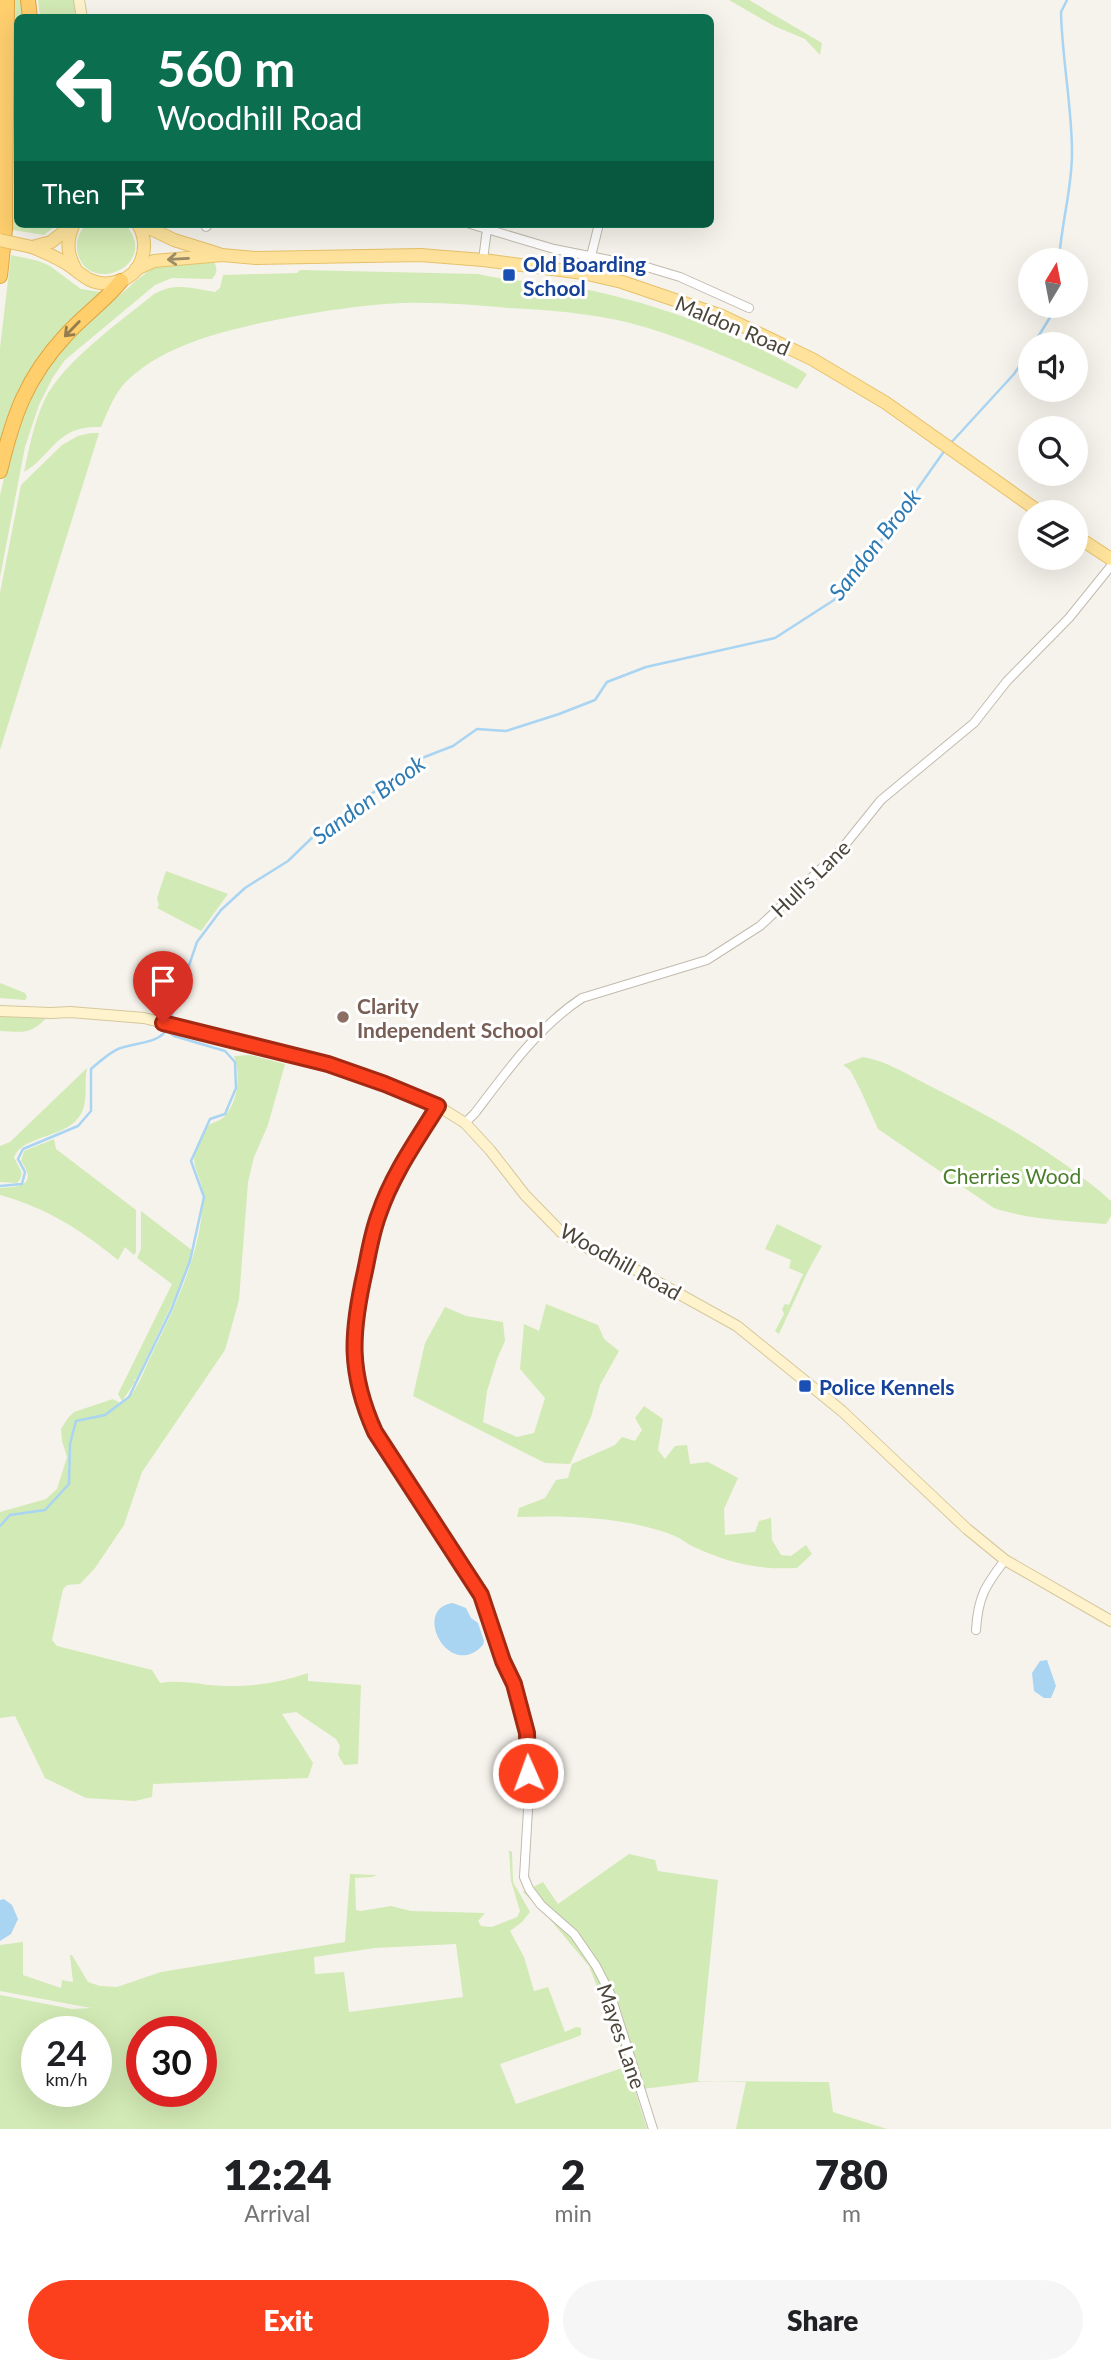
<!DOCTYPE html>
<style>
body{margin:0;font-family:Lato,sans-serif;background:#f6f6f6;color:#202124;height:100vh;display:flex;flex-direction:column;font-size:26px;white-space:nowrap}
*{box-sizing:border-box;margin:0}
p{font-size:23px;color:#757577}
.icon{flex:none;width:38px;height:38px;fill:none;stroke:currentColor;stroke-width:2;stroke-linecap:round;stroke-linejoin:round}
.map{position:relative;height:2129px;overflow:hidden}
.drawer{display:flex;flex-direction:column;background:#fff;flex:1}
.drawer>*{flex:none}
.hud{position:absolute;left:14px;top:14px;width:700px;height:214px;border-radius:10px;box-shadow:0 7px 28px #0002;background:#0b6e4f;color:#fff;overflow:hidden}
.needle{width:46px;rotate:10deg}
.fabs{position:absolute;left:1018px;top:248px;display:grid;gap:14px}
.fabs a{display:grid;place-items:center;width:70px;height:70px;border-radius:50%;background:#fff;box-shadow:0 7px 28px #0002;font-size:35px}
.speed{position:absolute;left:21px;top:2016px;display:flex;gap:14px;font-size:35px;font-weight:700;text-align:center}
.speed>*{display:grid;place-content:center;width:91px;height:91px;border-radius:50%;background:#fff;box-shadow:0 7px 28px #0002;line-height:1}
.speed small{font-size:18px;font-weight:400}
.speed .limit{border:10px solid #d22;background:#fff;color:#111}
.pin{position:absolute;display:grid;place-items:center;width:60px;height:60px;color:#fff;margin:-72px -30px;border-radius:50% 50% 50% 0;rotate:-45deg;box-shadow:0 0 7px #0007}
.pin .icon{rotate:45deg}
.me{position:absolute;width:77px;margin:-38px;rotate:358deg;stroke-linejoin:round;filter:drop-shadow(0 0 5px #0008)}
.turn{display:flex;align-items:center;gap:24px;height:147px;padding:0 28px;font-size:32px}
.turn .icon{width:91px;height:91px;stroke-width:2.5}
.turn b{display:block;font-size:49px;line-height:60px}
.then{display:flex;align-items:center;height:66px;padding:0 28px;background:#0003;gap:14px;font-size:26px}
.eta{display:flex;justify-content:space-evenly;align-items:center;height:119px;text-align:center}
.eta b{font-size:42px;font-weight:800;line-height:49px}
.button{display:flex;gap:14px;margin-top:auto;padding:14px 28px}
.button a{flex:1;height:80px;border-radius:42px;background:#fc3f1d;color:#fff;font-size:28px;font-weight:800;line-height:80px;text-align:center}
.button a+a{background:#f6f6f6;color:#202124}
.map>svg:first-child{display:block}
.green{fill:#d2eab5;fill-rule:evenodd}
.water{fill:#a9d4f2}
.lines{fill:none;stroke-linecap:round;stroke-linejoin:round}
.stream{stroke:#a9d4f2;stroke-width:2.5}
.street-casing{stroke:#c2bbae;stroke-width:10}
.secondary-casing{stroke:#d6c79b;stroke-width:12}
.primary-casing{stroke:#e6c16a;stroke-width:14}
.highway-casing{stroke:#e0a43c;stroke-width:16}
.street{stroke:#fff;stroke-width:8}
.secondary{stroke:#fff3cd;stroke-width:10}
.primary{stroke:#ffe39c;stroke-width:12}
.highway{stroke:#ffcf6e;stroke-width:14}
.primary-bridge-casing{stroke:#e6c16a;stroke-width:14;stroke-linecap:butt}
.primary-bridge{stroke:#ffe39c;stroke-width:12}
.oneway{stroke:#9c8c66}
.oneway2{stroke:#937c4e}
.route-casing{stroke:#a42913;stroke-width:18}
.route{stroke:#fc3f1d;stroke-width:12}
.transit-dot{fill:#1a4fb4;stroke:#fff;stroke-width:2.5}
.education-dot{fill:#8d6e63;stroke:#fff;stroke-width:2.5}
.labels{text-anchor:middle;dominant-baseline:central;stroke-width:6;stroke-linejoin:round;paint-order:stroke}
.transit-label{font-size:21px;font-weight:bold;fill:#164399;stroke:#fff;text-anchor:start}
.street-label{font-size:21px;fill:#4b4439;stroke:#fff}
.education-label{font-size:21px;font-weight:bold;fill:#785e54;stroke:#fff;text-anchor:start}
.park-label{font-size:21px;fill:#4a7f2a;stroke:#fff}
.water-label{font-size:23px;font-style:italic;fill:#2e7ab2;stroke:#fff}
</style>
<div class="map">
<svg width="1111" height="2129" viewBox="0 0 1111 2129">
<rect width="100%" height="100%" fill="#f6f3ec"/>
<g class="green">
<polygon points="15,0 24,0 26,17 18,18 18,224 58,224 44,235 13,230 16,113"/>
<polygon points="38,0 75,0 78,17 40,17"/>
<polygon points="729,0 749,0 822,43 820,55 805,39 774,26"/>
<path d="M87 224H125C163 267 83 298 77 249 76 239 80 230 87 224Z"/>
<polygon points="11,255 39,261 50,266 81,289 100,292 50,341 32,369 0,450 0,348"/>
<path d="M214 262C218 269 217 273 212 279L172 278 155 285 65 360 53 377 39 405 25 447 0 577V495L2 487C25 397 46 352 121 294 134 283 148 268 165 264 181 261 198 263 214 262Z"/>
<path d="M300 270 478 274C513 282 549 282 584 289 656 303 744 336 807 374L797 389C742 364 688 338 630 323 590 313 549 310 509 308 474 305 438 302 403 303 354 305 304 314 256 324 213 334 164 347 130 378 115 391 109 409 101 427 56 425 54 454 24 472 29 448 34 422 45 399 64 361 121 321 154 294 176 282 191 288 215 292L220 288 223 275 297 273Z"/>
<polygon points="91,433 99,433 0,750 0,593 21,485 62,445 78,436"/>
<polygon points="166,871 228,894 201,931 157,908 159,905 157,898"/>
<polygon points="0,983 25,993 27,997 25,1000 0,998"/>
<path d="M0 1017H47C31 1035 23 1032 0 1031Z"/>
<path d="M250 1055 285 1064 268 1125 254 1157 248 1182 239 1300 225 1350 142 1472 124 1525 95 1568 80 1584 67 1585 63 1589 52 1640 57 1646 152 1670 160 1683C185 1679 202 1686 226 1686 254 1687 282 1682 308 1673V1681L361 1685 358 1764 344 1765 338 1755 340 1746 336 1739 296 1712 282 1714 313 1763 308 1778 153 1784 152 1797 135 1801 86 1798 45 1778 15 1716 0 1718V1512L46 1499 57 1489 67 1457 62 1441 61 1429 68 1418 74 1412 113 1399 122 1404C138 1391 142 1374 151 1356 175 1306 200 1257 203 1200 204 1188 199 1179 196 1169 190 1153 200 1138 209 1125 213 1122 220 1121 224 1117 238 1102 241 1075 234 1056Z"/>
<path d="M863 1057C887 1061 906 1074 928 1085 992 1117 1057 1153 1111 1201V1216L1106 1224C1068 1221 1030 1220 994 1208L878 1129 860 1089 850 1070 843 1065Z"/>
<path d="M87 1068C84 1082 88 1099 82 1112 69 1139 24 1134 14 1157 18 1168 27 1173 17 1183L0 1182V1146L10 1142Z"/>
<path d="M54 1139 56 1149 136 1210V1252L134 1255 125 1247 118 1260C81 1230 47 1208 0 1195V1188C20 1187 38 1185 21 1161L24 1151Z"/>
<polygon points="141,1211 193,1251 179,1289 136,1380 134,1379 135,1382 122,1401 118,1394 172,1284 137,1258 141,1249"/>
<polygon points="777,1224 822,1246 809,1269 779,1334 775,1331 784,1314 782,1309 785,1304 789,1305 803,1274 789,1268 791,1260 765,1249"/>
<polygon points="546,1304 598,1325 604,1339 619,1351 600,1385 591,1417 570,1464 545,1463 413,1396 425,1343 445,1307 466,1316 503,1322 505,1341 497,1359 487,1391 483,1422 517,1437 534,1433 545,1398 520,1369 524,1324 539,1331"/>
<path d="M644 1406 663 1419 658 1450 665 1459 675 1446 687 1445 690 1464 708 1462 738 1478 724 1509 725 1535 755 1532 759 1521 771 1518 772 1540 781 1555 791 1556 806 1545 812 1554 797 1568C758 1570 729 1563 694 1547 687 1544 682 1539 675 1536 628 1517 567 1515 517 1517L519 1508 545 1498 556 1480 568 1478 572 1464 615 1445 622 1437 635 1441 642 1430 635 1418Z"/>
<path d="M509 1850 512 1852 513 1882 530 1912 522 1922 510 1931 524 1957 534 1991 548 1987 565 2032 576 2027 581 2028V2035L574 2038 500 2064 516 2104 628 2066 589 1966 548 1917 523 1892 543 1882 558 1904 629 1854 655 1860 658 1871 718 1880 698 2081 829 2082 833 2112 887 2129H736L746 2082 705 2081 635 2090 647 2129H0V1995L72 2009 91 2008 0 1991V1945L23 1942V1975L61 1988 62 1980 73 1982 70 1955H72L88 1982 100 1986 117 1987 161 1972 345 1942 350 1874 377 1875 372 1877 355 1878 356 1910 361 1911 391 1906 411 1911 485 1913 478 1921 481 1926 492 1927 517 1917 520 1911 511 1881ZM456 1944 463 1997 349 2012 344 1972 315 1974 314 1957 375 1948ZM37 2032H96V2091H37ZM142 2032H201V2091H142Z"/>
</g>
<g class="water">
<path d="M453 1603 466 1608 471 1618 478 1623 484 1641 483 1645C449 1682 411 1608 453 1603Z"/>
<polygon points="1047,1660 1056,1686 1051,1698 1044,1698 1034,1691 1032,1673 1040,1661"/>
<polygon points="4,1899 12,1905 18,1919 11,1934 0,1941 0,1900"/>
</g>
<g class="lines">
<g class="stream">
<path d="M1059 261C1061 224 1072 190 1072 153 1072 106 1062 59 1061 12L1067 0"/>
<polyline points="1033,345 1057,306"/>
<polyline points="949,445 1014,374 1031,349"/>
<polyline points="170,1021 197,942 221,910 245,888 288,861 319,831 422,758 453,746 477,729 506,731 559,714 595,700 607,682 646,667 775,638 834,600 873,552 945,450"/>
<path d="M0 1186 22 1184 25 1172 18 1159 23 1149 78 1126 91 1111V1069C99 1062 109 1053 118 1049 134 1042 160 1045 168 1027"/>
<polyline points="0,1526 10,1515 45,1510 69,1484 70,1444 76,1421 105,1415 129,1397 172,1308 190,1261 204,1197 191,1161 210,1119 225,1114 236,1088 235,1062 225,1051 174,1036 167,1031"/>
</g>
<defs>
<g id="street">
<polyline points="470,224 554,249 650,268 680,277 749,308"/>
<polyline points="206,227 209,224"/>
<polyline points="591,256 599,224"/>
<polyline points="483,260 487,229"/>
<path d="M438 1106C417 1140 392 1175 379 1214 372 1232 369 1252 364 1271 351 1333 348 1373 375 1432L481 1595 503 1661 514 1684 527 1733 529 1793 524 1877 529 1889 541 1905 574 1934 596 1966 610 1993 653 2129"/>
<path d="M465 1123 475 1113C507 1071 538 1027 582 998L707 960 760 926 840 851 881 800 974 723 1007 681 1069 618 1111 566"/>
<path d="M976 1630C978 1597 985 1586 1005 1560"/>
</g>
<g id="secondary">
<polyline points="79,0 82,18"/>
<polyline points="0,1011 51,1013 70,1012 144,1018 328,1064 385,1084 438,1106 465,1123 490,1150 525,1195 561,1232 593,1251 627,1265 737,1326 842,1411 967,1529 1005,1560 1111,1621"/>
</g>
<g id="primary">
<polyline points="141,224 174,240 219,254"/>
<path d="M73 226C66 241 67 254 75 268"/>
<path d="M32 247C42 251 53 256 62 261 72 266 80 275 90 280 108 288 134 281 141 261 146 248 145 236 138 224"/>
<polyline points="32,247 51,242 74,224"/>
<polyline points="136,269 154,261 222,255 256,258 420,255 483,260 583,273 622,282 722,316 812,359 886,403 1041,513"/>
<polyline points="1076,536 1111,559"/>
</g>
<g id="highway">
<polyline points="28,0 30,18"/>
<polyline points="0,276 5,229 7,0"/>
<path d="M0 471C13 416 26 378 66 335 83 316 105 301 121 281"/>
</g>
</defs>
<use href="#street" class="street-casing"/>
<use href="#secondary" class="secondary-casing"/>
<use href="#primary" class="primary-casing"/>
<use href="#highway" class="highway-casing"/>
<use href="#street" class="street"/>
<use href="#secondary" class="secondary"/>
<use href="#primary" class="primary"/>
<use href="#highway" class="highway"/>
<defs>
<polyline id="primary-bridge" points="0,240 32,247"/>
</defs>
<use href="#primary-bridge" class="primary-bridge-casing"/>
<use href="#primary-bridge" class="primary-bridge"/>
</g>
<defs><path id="oneway-shaft" d="M-6 0H5M1.5-3L5.5 0L1.5 3" fill="none" stroke-width="1.6" stroke-linecap="round" stroke-linejoin="round" transform="scale(1.75)"/></defs>
<use class="oneway" href="#oneway-shaft" transform="translate(178 259) rotate(177)"/>
<use class="oneway2" href="#oneway-shaft" transform="translate(72 329) rotate(134)"/>
<g class="lines">
<defs>
<path id="route" d="M163 1023 328 1064 385 1084 438 1106C417 1140 392 1175 379 1214 372 1232 369 1252 365 1271 351 1333 348 1372 375 1432L481 1595 503 1661 514 1684 527 1733 528 1773"/>
</defs>
<use href="#route" class="route-casing"/>
<use href="#route" class="route"/>
</g>
<g class="transit-dot">
<rect x="502" y="268" width="14" height="14" rx="3.5"/>
<rect x="798" y="1379" width="14" height="14" rx="3.5"/>
</g>
<circle class="education-dot" cx="343" cy="1017" r="7"/>
<g class="labels">
<g class="transit-label">
<text x="523" y="263">Old Boarding<tspan x="523" dy="24">School</tspan></text>
<text x="819" y="1386">Police Kennels</text>
</g>
<g class="street-label">
<text transform="translate(733 325) rotate(23)">Maldon Road</text>
<text transform="translate(810 878) rotate(-44)">Hull's Lane</text>
<text transform="translate(621 1261) rotate(29)">Woodhill Road</text>
<text transform="translate(622 2036) rotate(71)">Mayes Lane</text>
</g>
<g class="education-label">
<text x="357" y="1005">Clarity<tspan x="357" dy="24">Independent School</tspan></text>
</g>
<g class="park-label">
<text x="1012" y="1175">Cherries Wood</text>
</g>
<g class="water-label">
<text transform="translate(874 544) rotate(-52)">Sandon Brook</text>
<text transform="translate(368 799) rotate(-36)">Sandon Brook</text>
</g>
</g>
</svg>
<div class="fabs">
<a><svg class="needle" viewBox="-14 -14 28 28"><path d="M0-13l5 13h-10z" fill="#e53935"/><path d="M0 13l5-13h-10z" fill="#757577"/></svg></a>
<a><svg class="icon" aria-label="sound" viewBox="0 0 24 24"><path d="M4 9h4l5-4v14l-5-4H4zM17 9q2 3 0 6"/></svg></a>
<a><svg class="icon" aria-label="search" viewBox="0 0 24 24"><circle cx="10" cy="10" r="6"/><path d="M15 15l6 6"/></svg></a>
<a><svg class="icon" aria-label="layers" viewBox="0 0 24 24"><path d="M12 4l9 5-9 5-9-5zM3 14l9 5 9-5"/></svg></a>
</div>
<div class="speed"><div>24<small>km/h</small></div><div class="limit">30</div></div>
<div class="pin" style="left:163px;top:1023px;background:#d93025"><svg class="icon" aria-label="arrive" viewBox="0 0 24 24"><path d="M6 21V4h12l-3 4 3 4H6"/></svg></div>
<svg class="me" style="left:528px;top:1773px" viewBox="-20 -20 40 40"><circle r="17" fill="#fc3f1d" stroke="#fff" stroke-width="3"/><path d="M0-11L8 9 0 5-8 9z" fill="#fff"/></svg>
<div class="hud">
<div class="turn"><svg class="icon" aria-label="left" viewBox="0 0 24 24"><path d="M17 20v-9H6M10 6l-5 5 5 5"/></svg><div><b>560 m</b>Woodhill Road</div></div>
<div class="then">Then<svg class="icon" aria-label="arrive" viewBox="0 0 24 24"><path d="M6 21V4h12l-3 4 3 4H6"/></svg></div>
</div>
</div>
<section class="drawer">
<div class="eta">
<div><b>12:24</b><p>Arrival</p></div>
<div><b>2</b><p>min</p></div>
<div><b>780</b><p>m</p></div>
</div>
<div class="button"><a>Exit</a><a>Share</a></div>
</section>
